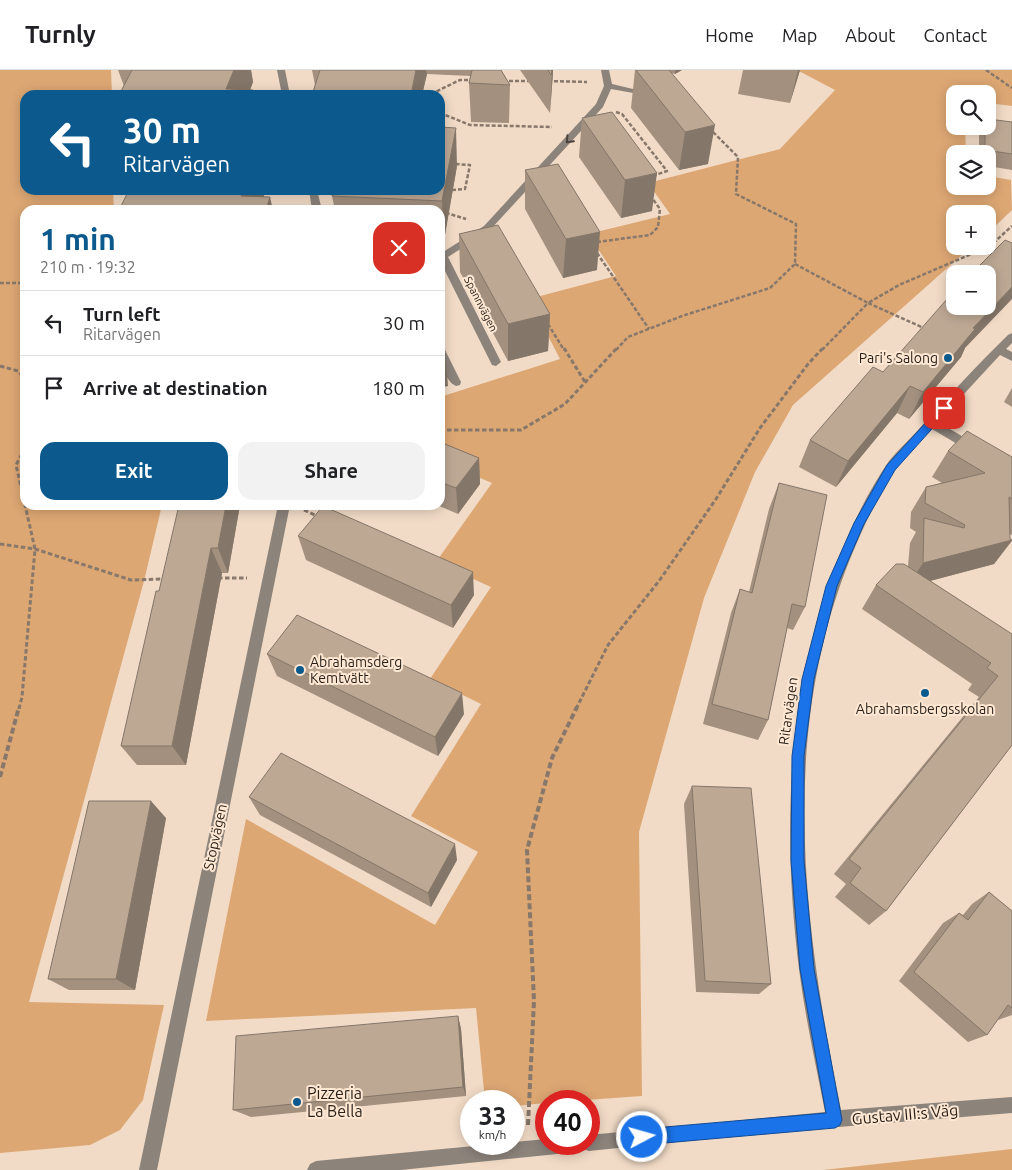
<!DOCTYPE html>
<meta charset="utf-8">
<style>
body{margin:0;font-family:Ubuntu,sans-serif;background:#f2f2f2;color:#202124;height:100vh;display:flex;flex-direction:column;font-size:19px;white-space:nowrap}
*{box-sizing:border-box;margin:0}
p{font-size:16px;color:#757577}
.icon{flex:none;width:28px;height:28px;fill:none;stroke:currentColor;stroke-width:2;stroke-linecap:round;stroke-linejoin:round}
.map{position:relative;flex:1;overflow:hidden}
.panel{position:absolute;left:20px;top:135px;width:425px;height:305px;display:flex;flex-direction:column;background:#fff;border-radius:15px;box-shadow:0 2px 12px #0003}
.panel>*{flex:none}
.guide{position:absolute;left:20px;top:20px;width:425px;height:105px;border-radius:15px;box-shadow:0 2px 12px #0003;background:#0c5a8d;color:#fff;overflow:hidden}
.controls{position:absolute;left:946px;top:15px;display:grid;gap:10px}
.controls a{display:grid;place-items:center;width:50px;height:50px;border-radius:10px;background:#fff;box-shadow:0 2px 12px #0003;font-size:25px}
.speed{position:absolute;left:460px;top:1020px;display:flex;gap:10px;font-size:25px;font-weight:700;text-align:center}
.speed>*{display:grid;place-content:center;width:65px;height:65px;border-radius:50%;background:#fff;box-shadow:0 2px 12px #0003;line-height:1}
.speed small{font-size:12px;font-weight:400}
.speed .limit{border:8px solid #d22;background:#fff;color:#111}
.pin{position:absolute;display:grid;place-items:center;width:42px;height:42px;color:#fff;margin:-21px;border-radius:10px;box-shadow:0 2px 8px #0006}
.me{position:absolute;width:55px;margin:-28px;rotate:84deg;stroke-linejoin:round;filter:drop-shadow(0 0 4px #0008)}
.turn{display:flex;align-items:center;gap:18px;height:105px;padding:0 20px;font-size:22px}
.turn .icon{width:65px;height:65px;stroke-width:2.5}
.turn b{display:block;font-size:35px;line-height:42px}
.round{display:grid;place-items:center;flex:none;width:52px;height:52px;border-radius:15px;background:#f2f2f2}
.overview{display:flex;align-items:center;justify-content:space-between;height:85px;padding:0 20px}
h1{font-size:30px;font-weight:700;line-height:38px;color:#0c5a8d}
.button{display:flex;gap:10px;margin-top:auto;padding:10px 20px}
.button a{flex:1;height:58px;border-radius:15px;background:#0c5a8d;color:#fff;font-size:20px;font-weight:700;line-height:58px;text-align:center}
.button a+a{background:#f2f2f2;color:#202124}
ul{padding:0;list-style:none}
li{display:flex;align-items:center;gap:15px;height:65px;padding:0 20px;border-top:1px solid #e0e0e0}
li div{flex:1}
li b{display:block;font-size:19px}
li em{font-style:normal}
header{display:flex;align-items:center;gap:30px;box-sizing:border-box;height:70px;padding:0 25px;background:#fff;border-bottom:1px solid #e0e0e0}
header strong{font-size:24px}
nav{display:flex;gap:28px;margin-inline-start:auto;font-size:18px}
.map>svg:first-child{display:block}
.green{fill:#dda773}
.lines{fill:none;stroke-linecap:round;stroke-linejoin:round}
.path-far2{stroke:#87786b;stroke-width:2.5;stroke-dasharray:4 2;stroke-linecap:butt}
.path-far1{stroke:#87786b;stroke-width:3;stroke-dasharray:4.5 2.5;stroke-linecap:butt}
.path{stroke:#87786b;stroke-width:4;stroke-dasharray:6 3;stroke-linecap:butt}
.minor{fill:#8c837b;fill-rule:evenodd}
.wall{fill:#a3907f}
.shaded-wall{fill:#847668}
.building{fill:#bda894;stroke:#847668}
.oneway{stroke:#4a423b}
.route{fill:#1a73e8;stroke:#114b97}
.poi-dot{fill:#0c5a8d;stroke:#fee8d3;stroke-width:2}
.labels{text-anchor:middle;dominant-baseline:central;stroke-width:4;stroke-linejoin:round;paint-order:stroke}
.far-street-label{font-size:11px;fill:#271f18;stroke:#fee8d3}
.poi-label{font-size:14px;fill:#271f18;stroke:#fee8d3;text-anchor:end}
.street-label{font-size:14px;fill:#271f18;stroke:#fee8d3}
.near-poi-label{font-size:16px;fill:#271f18;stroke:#fee8d3;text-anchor:start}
.near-street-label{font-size:16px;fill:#271f18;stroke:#fee8d3}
</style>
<header>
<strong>Turnly</strong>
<nav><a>Home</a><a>Map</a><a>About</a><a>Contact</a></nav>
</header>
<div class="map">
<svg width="1012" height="1100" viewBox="0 0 1012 1100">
<rect width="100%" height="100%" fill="#f1dbc6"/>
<g class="green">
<polygon points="0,0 111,0 112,25 25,25 25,120 113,120 114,140 25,140 25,435 162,435 144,511 29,932 164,935 143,1030 120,1060 90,1075 0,1083"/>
<polygon points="797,0 1012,0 1012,36 988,33 988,24 955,24 955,56 965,56 966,84 955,84 955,116 988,116 988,106 1011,110 1012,140 988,163 988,144 955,144 955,176 972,176 793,335 755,402 704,528 639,762 642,1026 572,1031 546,1031 546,1033 514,1036 514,1031 485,1031 476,938 206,951 246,749 435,855 478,782 411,746 481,634 430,609 491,517 436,492 492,413 440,391 440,327 560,289 529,229 616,206 588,164 670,144 648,113 780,79 835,20"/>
<polygon points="1012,1079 1012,1100 823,1100"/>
</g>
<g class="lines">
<g class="path-far2">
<polyline points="986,0 1012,18"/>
<polyline points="503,11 532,11"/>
<polyline points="548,11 587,12"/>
<polyline points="433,25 433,23 460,10 472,10"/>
<polyline points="616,42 622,44 667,101 655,105"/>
<polyline points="440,43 470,55 552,57"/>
<polyline points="452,120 465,119 470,95 455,94"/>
<polyline points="440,141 466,149"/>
<polyline points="597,172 650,165 658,157 660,139 652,128"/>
<polyline points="597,183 649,259"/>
<polyline points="795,194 868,233 899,215 990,176 1012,156"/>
<polyline points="0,213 25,213"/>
<polyline points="548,254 564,280"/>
<polyline points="616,280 628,267 682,246 770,218 795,194 796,154 736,124 738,87 712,61"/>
<polyline points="822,280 868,233 926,259"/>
</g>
<g class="path-far1">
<polyline points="564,278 585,312"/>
<polyline points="0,296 18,301 25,309"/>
<polyline points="440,360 521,360 565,334 617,278"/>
<polyline points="25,378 16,395 25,434"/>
<polyline points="304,440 317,446"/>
<polyline points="0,474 35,479 131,510 164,509"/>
<polyline points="218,508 247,508"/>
<polyline points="19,639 22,627 35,479 25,435"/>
<polyline points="576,639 608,575 659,511 716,429 760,358 808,294 823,278"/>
</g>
<g class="path">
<polyline points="0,707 19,637"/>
<polyline points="528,1055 534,931 527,780 552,688 577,637"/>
</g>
<g class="minor">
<polygon points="277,0 285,0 290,25 282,25"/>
<polygon points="601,0 609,0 612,14 654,24 650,26 611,19 603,37 490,160 448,187 501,292 496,296 492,295 440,191 440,184 484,156 596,34 604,16"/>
<polygon points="309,120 317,120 322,140 312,140"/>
<path d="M1012 263V273L1006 279 1012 282V291L1000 285 938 352 977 375 979 378 977 381H969L932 359C920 372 906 384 896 398 877 426 863 458 850 489 778 668 804 858 841 1040L1012 1027V1043L764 1063 589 1081 583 1079 577 1082 401 1100H307L310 1094 316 1091 495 1074H514V1072L546 1069V1074H589V1065L825 1042C816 995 805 947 799 899 782 761 786 616 840 485 853 453 869 420 889 391 898 380 908 371 918 360 947 328 977 295 1008 265Z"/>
<path d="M440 277 444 278 461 312 460 315 456 316C444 311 440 289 440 277Z"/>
<polygon points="278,435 290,435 157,1100 139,1100"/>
</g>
</g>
<g class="wall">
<polygon points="118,0 251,0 253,12 250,20 253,20 254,25 119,25 124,16"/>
<polygon points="312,0 501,0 510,15 509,53 471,52 469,13 471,6 427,4 422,25 313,25 313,22 315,15"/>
<polygon points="520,0 553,0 550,43"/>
<polygon points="635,0 682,0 675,4 671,3 708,94 679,100 631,38"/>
<polygon points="743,0 800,0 790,33 738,24"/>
<polygon points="582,48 652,141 621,148 579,87"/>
<polygon points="1012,52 1012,100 988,96 988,84 979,84 979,64 982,56 988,56"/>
<polygon points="457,96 444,170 440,169 440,140 335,140 332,126"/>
<polygon points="525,100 597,200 563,208 525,139"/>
<polygon points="459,164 550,244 548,281 508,291 460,202"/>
<polygon points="965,278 961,287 909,349 897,343 836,417 799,397 810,370 883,302"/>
<polygon points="1012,318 1012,337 1004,332"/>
<polygon points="440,372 479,388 480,414 458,444 437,435 440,435"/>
<polygon points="948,381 1012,387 1012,465 1010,464 1010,469 1012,469 1012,471 994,494 930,511 1012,564 1012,675 886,841 869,855 835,827 846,814 834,804 979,627 968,620 972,614 862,539 876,515 908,496 910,473 916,462 910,458 911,442 926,417 942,413 932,407"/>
<polygon points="779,413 805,537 793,560 787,558 768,650 758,670 703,654 731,543 740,519 749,522 769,439"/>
<polygon points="240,435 228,503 222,503 186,695 137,695 121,676 159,521"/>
<polygon points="298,466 474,525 453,558 306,490"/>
<polygon points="267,584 464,644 438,686 277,606"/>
<polygon points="692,716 771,914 759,924 696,922 684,734"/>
<polygon points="249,727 457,790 431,837 260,745"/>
<polygon points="166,748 135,920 69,920 48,909"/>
<polygon points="989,822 1012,841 1012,945 998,950 997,949 987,965 968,972 899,911 943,853 959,843 963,845 972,834"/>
<polygon points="458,946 461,959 466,1026 251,1047 233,1040"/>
</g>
<g class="shaded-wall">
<polygon points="234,0 251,0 253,12 248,25 226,19"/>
<polygon points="416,0 426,0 427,4 422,25 411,25"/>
<polygon points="552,0 553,0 553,3 550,43"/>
<polygon points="675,0 682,0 675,4"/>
<polygon points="798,0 800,0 790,33"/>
<polygon points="715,55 708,94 679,100 685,62"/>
<polygon points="456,58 457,96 444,170 442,131"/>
<polygon points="657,103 652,141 621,148 625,110"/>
<polygon points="243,120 266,120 259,140 241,126"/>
<polygon points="270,127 273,140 266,140"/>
<polygon points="600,162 597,200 563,208 566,169"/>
<polygon points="1012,217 1012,229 965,278 961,287 909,349 923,322 973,258"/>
<polygon points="550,244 548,281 508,291 508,254"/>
<polygon points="445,279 448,316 440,318 440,280"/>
<polygon points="910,316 897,343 836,417 848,391"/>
<polygon points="479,388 480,414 458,444 456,418"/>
<polygon points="226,435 240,435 228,503 218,478"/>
<polygon points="1012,470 994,494 907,517 923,493"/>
<polygon points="211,478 222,503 186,695 172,676"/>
<polygon points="473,502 474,525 453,558 451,535"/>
<polygon points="462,623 464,644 438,686 435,667"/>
<polygon points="151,731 166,748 135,920 116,909"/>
<polygon points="455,774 457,790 431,837 428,823"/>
<polygon points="458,946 461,959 466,1026 463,1017"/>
</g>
<g class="building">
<polygon points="132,0 234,0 226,19 253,20 251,25 119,25"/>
<polygon points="320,0 416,0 411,25 340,25 340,23 313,22"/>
<polygon points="472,0 501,0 510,15 469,13"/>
<polygon points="548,0 552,0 551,5"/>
<polygon points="636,0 669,0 715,55 685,62"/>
<polygon points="612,42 657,103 625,110 582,48"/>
<polygon points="988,49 1012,52 1012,84 985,80 985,56 988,56"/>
<polygon points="440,57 456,58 442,131 332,126 334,120 440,120"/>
<polygon points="558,94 600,162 566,169 525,100"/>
<polygon points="129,120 243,120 241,126 270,127 266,140 119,140"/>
<polygon points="498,155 550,244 508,254 459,164"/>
<polygon points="1005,170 1012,173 1012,217 973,258 975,259 923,322 910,316 848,391 810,370 873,297 883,302 955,220 955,236 988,236 988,204 971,204"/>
<polygon points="440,268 445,279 440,280"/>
<polygon points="967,361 1012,387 1012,429 1009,427 1010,469 1012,470 923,493 924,448 964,458 965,455 925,433 926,417 985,403 948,381"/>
<polygon points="440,372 479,388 456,418 440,412"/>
<polygon points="779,413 827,425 805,537 792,534 768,650 712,634 740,519 752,523"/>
<polygon points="179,435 226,435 218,478 211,478 172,676 121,676 156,521 159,521"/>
<polygon points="323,436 473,502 451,535 298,466"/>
<polygon points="896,494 904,494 1012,564 1012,675 886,841 850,813 861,798 849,789 998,606 987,598 991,593 876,515"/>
<polygon points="297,545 462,623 435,667 267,584"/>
<polygon points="281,683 455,774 428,823 249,727"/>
<polygon points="692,716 751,718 771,914 705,911"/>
<polygon points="89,731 151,731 116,909 48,909"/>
<polygon points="989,822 1012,841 1012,938 1008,935 987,965 914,902 959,843 968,850"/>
<polygon points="458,946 463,1017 233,1040 236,966"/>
</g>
<defs><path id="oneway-chevron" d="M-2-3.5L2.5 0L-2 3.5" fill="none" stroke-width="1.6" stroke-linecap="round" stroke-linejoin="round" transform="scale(1.25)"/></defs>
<use class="oneway" href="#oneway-chevron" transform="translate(569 70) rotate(133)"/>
<polygon class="route" points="944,335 948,336 948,341 895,400 864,454 837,516 814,609 804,686 804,791 814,899 842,1050 840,1055 835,1058 642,1075 637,1072 635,1067 637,1062 642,1059 826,1043 800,899 791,791 792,686 802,609 826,516 854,453 887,395 941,336"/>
<g class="poi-dot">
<circle cx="948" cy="288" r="5"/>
<circle cx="300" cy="600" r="5"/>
<circle cx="925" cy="623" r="5"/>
<circle cx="297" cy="1032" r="5"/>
</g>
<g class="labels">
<g class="far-street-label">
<text transform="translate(481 234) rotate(63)">Spannvägen</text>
</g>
<g class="poi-label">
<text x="938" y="288">Pari's Salong</text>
<text x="310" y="592" text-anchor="start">Abrahamsderg<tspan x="310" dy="16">Kemtvätt</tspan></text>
<text x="925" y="639" text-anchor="middle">Abrahamsbergsskolan</text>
</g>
<g class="street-label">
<text transform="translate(788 641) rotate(-82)">Ritarvägen</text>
<text transform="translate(215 767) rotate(-78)">Stopvägen</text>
</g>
<g class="near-poi-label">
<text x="307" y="1023">Pizzeria<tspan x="307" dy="18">La Bella</tspan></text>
</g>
<g class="near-street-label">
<text transform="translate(905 1044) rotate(-5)">Gustav III:s Väg</text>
</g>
</g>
</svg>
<div class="controls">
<a><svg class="icon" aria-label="search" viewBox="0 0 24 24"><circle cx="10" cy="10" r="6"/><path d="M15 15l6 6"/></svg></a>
<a><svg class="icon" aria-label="layers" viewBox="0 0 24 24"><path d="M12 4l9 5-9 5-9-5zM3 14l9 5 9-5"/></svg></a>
<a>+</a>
<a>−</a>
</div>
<div class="speed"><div>33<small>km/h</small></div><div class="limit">40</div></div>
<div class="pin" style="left:944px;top:338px;background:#d93025"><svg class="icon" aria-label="arrive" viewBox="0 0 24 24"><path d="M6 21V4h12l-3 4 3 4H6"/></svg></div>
<svg class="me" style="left:642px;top:1067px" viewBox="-20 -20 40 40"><circle r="17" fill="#1a73e8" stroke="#fff" stroke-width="3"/><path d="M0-11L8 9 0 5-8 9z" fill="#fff"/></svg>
<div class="guide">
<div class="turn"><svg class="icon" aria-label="left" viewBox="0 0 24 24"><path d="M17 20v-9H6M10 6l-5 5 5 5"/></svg><div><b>30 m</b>Ritarvägen</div></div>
</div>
<section class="panel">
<div class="overview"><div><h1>1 min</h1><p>210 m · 19:32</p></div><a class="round" style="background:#d93025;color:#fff"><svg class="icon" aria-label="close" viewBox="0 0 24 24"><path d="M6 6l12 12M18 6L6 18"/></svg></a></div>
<ul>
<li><svg class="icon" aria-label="left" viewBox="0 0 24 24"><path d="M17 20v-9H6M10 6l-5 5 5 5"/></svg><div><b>Turn left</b><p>Ritarvägen</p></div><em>30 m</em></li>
<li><svg class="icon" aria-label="arrive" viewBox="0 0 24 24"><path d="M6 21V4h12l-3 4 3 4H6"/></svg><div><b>Arrive at destination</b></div><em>180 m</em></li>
</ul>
<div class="button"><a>Exit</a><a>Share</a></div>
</section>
</div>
